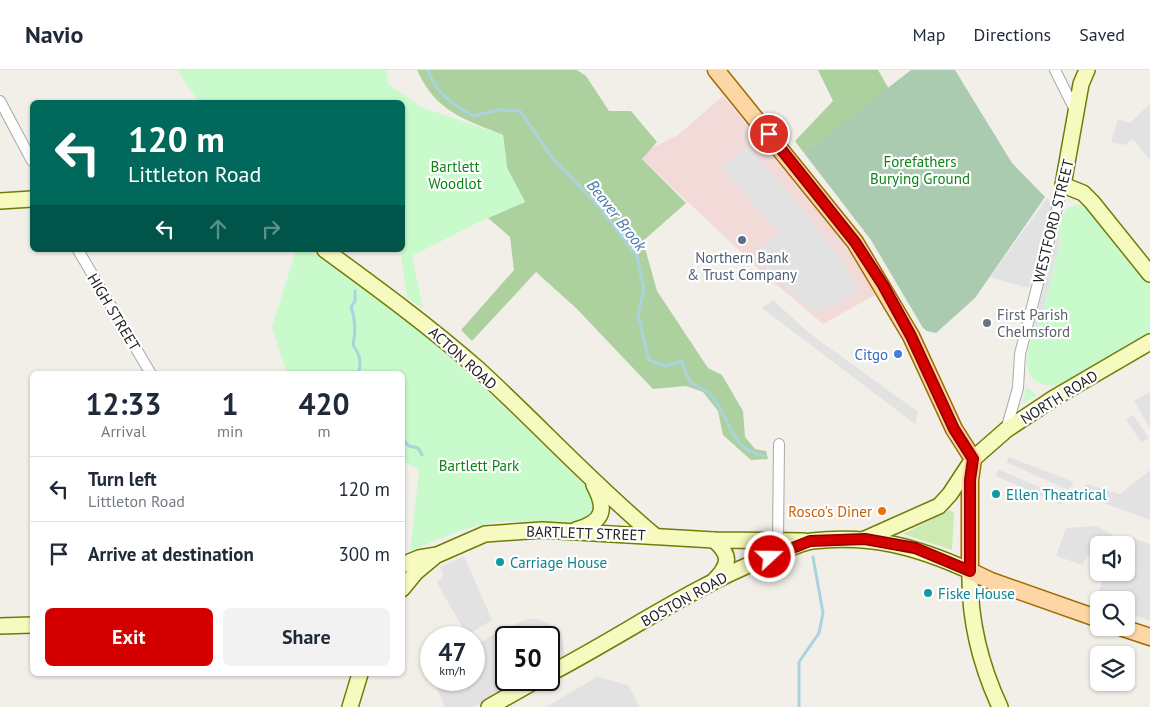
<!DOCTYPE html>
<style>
body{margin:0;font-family:"PT Sans",sans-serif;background:#f2f2f3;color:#1f2937;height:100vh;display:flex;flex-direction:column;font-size:19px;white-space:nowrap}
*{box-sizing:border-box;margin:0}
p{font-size:16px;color:#747a83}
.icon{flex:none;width:28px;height:28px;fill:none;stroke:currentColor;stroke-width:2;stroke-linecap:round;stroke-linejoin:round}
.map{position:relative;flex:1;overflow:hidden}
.details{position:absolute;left:30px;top:301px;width:375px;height:305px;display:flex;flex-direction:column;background:#fff;border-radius:8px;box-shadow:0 1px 4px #0004}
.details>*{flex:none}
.banner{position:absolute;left:30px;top:30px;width:375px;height:152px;border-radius:8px;box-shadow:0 1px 4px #0004;background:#00695c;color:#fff;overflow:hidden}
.tools{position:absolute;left:1090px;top:466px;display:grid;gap:10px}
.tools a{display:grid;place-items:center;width:45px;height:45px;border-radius:8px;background:#fff;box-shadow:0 1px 4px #0004;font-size:25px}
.speed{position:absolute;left:420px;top:556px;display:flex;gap:10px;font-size:25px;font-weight:700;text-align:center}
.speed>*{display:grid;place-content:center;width:65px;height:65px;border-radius:50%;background:#fff;box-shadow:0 1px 4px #0004;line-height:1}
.speed small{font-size:12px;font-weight:400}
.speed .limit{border:2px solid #111;border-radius:8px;background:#fff;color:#111}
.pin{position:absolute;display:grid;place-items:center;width:42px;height:42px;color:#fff;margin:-21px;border:2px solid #fff;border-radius:50%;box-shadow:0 1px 5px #0007}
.me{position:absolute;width:55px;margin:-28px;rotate:69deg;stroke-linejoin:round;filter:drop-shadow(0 0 4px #0008)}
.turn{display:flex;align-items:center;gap:18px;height:105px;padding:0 15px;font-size:22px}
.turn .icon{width:65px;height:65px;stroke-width:2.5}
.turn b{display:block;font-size:35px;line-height:42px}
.lanes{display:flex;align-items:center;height:48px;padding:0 15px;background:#0003;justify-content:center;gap:25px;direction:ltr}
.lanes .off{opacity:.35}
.eta{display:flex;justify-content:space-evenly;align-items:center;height:85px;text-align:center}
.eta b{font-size:30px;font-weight:800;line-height:35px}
.action{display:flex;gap:10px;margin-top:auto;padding:10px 15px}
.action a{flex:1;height:58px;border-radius:8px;background:#d40000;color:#fff;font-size:20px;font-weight:800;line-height:58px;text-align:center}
.action a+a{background:#f2f2f3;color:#1f2937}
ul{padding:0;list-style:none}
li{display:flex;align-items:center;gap:15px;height:65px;padding:0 15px;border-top:1px solid #e0e1e3}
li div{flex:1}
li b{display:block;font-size:19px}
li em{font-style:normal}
header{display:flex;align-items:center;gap:30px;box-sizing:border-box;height:70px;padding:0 25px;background:#fff;border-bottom:1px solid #e0e1e3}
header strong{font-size:24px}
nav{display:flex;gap:28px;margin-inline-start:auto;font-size:18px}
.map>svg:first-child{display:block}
.commercial{fill:#f2dad9}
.grass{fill:#cdebb0}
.forest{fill:#add19e}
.cemetery{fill:#aacbaf}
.park{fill:#c8facc}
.parking{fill:#e2e2e2}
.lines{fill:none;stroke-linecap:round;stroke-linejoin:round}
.stream{stroke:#aad3df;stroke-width:3}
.street-casing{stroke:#a9a9a9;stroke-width:12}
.secondary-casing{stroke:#707d05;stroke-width:18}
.primary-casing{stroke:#a06b00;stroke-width:19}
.street{stroke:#fff;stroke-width:10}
.secondary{stroke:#f7fabf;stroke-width:15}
.primary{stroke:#fcd6a4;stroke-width:16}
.route-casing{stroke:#8a0000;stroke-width:12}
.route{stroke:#d40000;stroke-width:9}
.service-dot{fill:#5c6f8a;stroke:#fff;stroke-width:2}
.worship-dot{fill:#6b7280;stroke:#fff;stroke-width:2}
.shop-dot{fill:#3f7fe0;stroke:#fff;stroke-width:2}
.culture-dot{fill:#0f9aa8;stroke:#fff;stroke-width:2}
.food-dot{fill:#e8710a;stroke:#fff;stroke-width:2}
.labels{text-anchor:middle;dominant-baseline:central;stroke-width:4.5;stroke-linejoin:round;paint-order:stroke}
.park-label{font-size:15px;fill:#0c8416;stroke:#fff}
.street-label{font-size:15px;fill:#222;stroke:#fff}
.service-label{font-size:15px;fill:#4e5e75;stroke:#fff}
.worship-label{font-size:15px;fill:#5b616d;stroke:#fff;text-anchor:start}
.shop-label{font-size:15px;fill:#366cbe;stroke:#fff;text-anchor:end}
.culture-label{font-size:15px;fill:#0d838f;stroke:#fff;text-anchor:start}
.food-label{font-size:15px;fill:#c56008;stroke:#fff;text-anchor:end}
.water-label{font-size:16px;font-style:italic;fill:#4a7aab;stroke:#fff}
</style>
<header>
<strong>Navio</strong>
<nav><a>Map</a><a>Directions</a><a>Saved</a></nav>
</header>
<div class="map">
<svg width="1150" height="637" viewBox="0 0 1150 637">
<rect width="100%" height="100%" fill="#f2efe9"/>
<polygon class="commercial" points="723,26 804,122 852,185 875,225 823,254 761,201 638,85 678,65"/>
<polygon class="grass" points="950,440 954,443 952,480 903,464"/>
<g class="forest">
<path d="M417 0H577L586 6 609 41H631L657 72 642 89 686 133 643 171 657 221 708 298 722 305 743 341 745 367 755 379 766 381 768 389 751 390 723 365 718 341 703 322 686 316 653 319 576 238 536 202 472 271 461 260 514 200 510 167 488 148 525 132 507 98 503 65C464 49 436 42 417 0Z"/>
<polygon points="818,0 878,0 889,19 804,83 795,71 833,31"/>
</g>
<polygon class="cemetery" points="911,0 955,0 1012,93 1045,127 975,228 936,263 927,261 923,258 871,170 804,83"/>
<g class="park">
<polygon points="177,0 386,0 388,14 421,37 503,65 507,98 525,132 487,148 412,186 423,238 407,228 400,180 402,180 402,32 199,32"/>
<path d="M1078 135 1085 136 1090 140 1150 213V262L1064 314C1049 319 1028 314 1027 294 1026 283 1031 269 1033 258L1040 253 1060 172 1057 165C1060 151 1061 137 1078 135Z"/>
<path d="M296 180H308C414 248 504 334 593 423L596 437 590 449C561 458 529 450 498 452 468 455 438 470 410 481L419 400 403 391 402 304H287L272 257Z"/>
<polygon points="1026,317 1037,325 1024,333 1023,331"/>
</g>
<g class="parking">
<polygon points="1150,34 1150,90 1133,69 1125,75 1111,72 1118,49 1130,53"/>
<polygon points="748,76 812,151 845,195 859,223 820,242 812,241 753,187 778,162 721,97"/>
<polygon points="1047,128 1052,134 1029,218 990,207"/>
<polygon points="1057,165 1060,172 1040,253 1033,258"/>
<polygon points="773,230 809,263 918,342 915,354 762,238"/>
<polygon points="1150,322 1150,358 1134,331"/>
<polygon points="1133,345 1149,368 1142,373 1126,350"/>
<polygon points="1009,387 1074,412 1068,420 1006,392"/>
<polygon points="998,399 1065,429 1061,435 996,406"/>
<polygon points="1150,400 1150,450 1082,425 1086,414 1120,424"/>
<polygon points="1096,456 1127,473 1130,467 1150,474 1150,551 1126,542 1126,530 1099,530 1099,538 1094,536 1105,503 1126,502 1126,475 1099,475 1099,490 1087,486 1083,495 1056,486 1066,458"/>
<polygon points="464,486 492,550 467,565 437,513 443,505 440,497"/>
<polygon points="527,549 537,549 548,553 561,563 565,585 549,594 549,568 506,568 506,610 521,610 474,637 445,637 437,619 438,610 474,610 474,577 487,568"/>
<polygon points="597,607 628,615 640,637 546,637"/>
</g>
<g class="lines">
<g class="stream">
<path d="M428 0C436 23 452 34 473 46L498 40 520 41 554 90 598 135 637 186 644 220 638 245 649 290 666 296 681 291C684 297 686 306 691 312 695 317 705 319 710 324 731 346 727 378 764 386"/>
<path d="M355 221V231L351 237C356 250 356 261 353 275 360 285 362 293 358 304"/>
<polyline points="402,369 409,376 418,378 422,385"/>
<polyline points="799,637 799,592 819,563 823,543 813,487"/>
</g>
<defs>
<g id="street">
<polyline points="1055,0 1075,40"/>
<polyline points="0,31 32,91"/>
<polyline points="78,180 151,304"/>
<polyline points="1006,360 1018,318 1020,284 1063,115"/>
<polyline points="778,469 779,374"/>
</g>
<g id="secondary">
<polyline points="1087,0 1081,14 1063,115 1083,123 1092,132 1150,204"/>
<polyline points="0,131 32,129"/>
<path d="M325 180C377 218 429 256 478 299 538 354 593 414 655 466"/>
<path d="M576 460C604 452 607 439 594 415"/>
<polyline points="865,469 939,436 950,424 973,389 1006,360 1054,328 1150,272"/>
<path d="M714 470C731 485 730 494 715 510"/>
<polyline points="402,495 419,488 437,485 485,464 542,460 714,470 804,471"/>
<polyline points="402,519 416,502 434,487"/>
<polyline points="0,556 32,555"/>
<path d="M549 604C624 565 694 515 773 485 785 481 799 473 812 471 871 464 917 477 970 501 969 549 980 594 1000 637"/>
<polyline points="350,637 360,604"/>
<polyline points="489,637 537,610"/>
</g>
<g id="primary">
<polyline points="716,0 855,172 911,266 954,359 973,389 970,410 970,501 991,511 1099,549"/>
<polyline points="1123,558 1150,567"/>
</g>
</defs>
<use href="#street" class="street-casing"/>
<use href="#secondary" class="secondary-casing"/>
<use href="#primary" class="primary-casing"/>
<use href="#street" class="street"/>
<use href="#secondary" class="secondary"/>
<use href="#primary" class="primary"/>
</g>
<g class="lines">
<defs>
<polyline id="route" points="769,64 855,172 883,215 911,266 954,359 973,389 970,410 970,501 915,478 865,469 810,471 770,487"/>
</defs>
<use href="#route" class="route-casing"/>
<use href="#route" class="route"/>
</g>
<circle class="service-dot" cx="742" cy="170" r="5"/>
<circle class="worship-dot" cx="987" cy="253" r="5"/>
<circle class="shop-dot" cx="898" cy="284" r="5"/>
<g class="culture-dot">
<circle cx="996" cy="424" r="5"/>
<circle cx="500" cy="492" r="5"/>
<circle cx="928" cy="523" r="5"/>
</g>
<circle class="food-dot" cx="882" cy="441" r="5"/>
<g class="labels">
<g class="park-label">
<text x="920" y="91">Forefathers<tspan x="920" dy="17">Burying Ground</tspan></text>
<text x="455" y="96">Bartlett<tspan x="455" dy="17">Woodlot</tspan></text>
<text x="479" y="395">Bartlett Park</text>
</g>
<g class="street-label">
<text transform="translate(1053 151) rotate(-76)">WESTFORD STREET</text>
<text transform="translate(114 242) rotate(59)">HIGH STREET</text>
<text transform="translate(463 288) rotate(42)">ACTON ROAD</text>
<text transform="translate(1059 327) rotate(-32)">NORTH ROAD</text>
<text transform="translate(586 463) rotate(2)">BARTLETT STREET</text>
<text transform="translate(684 529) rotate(-29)">BOSTON ROAD</text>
</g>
<g class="service-label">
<text x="742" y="187">Northern Bank<tspan x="742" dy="17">&amp; Trust Company</tspan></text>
</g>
<g class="worship-label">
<text x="997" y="244">First Parish<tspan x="997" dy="17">Chelmsford</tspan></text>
</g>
<g class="shop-label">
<text x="888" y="284">Citgo</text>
</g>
<g class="culture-label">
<text x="1006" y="424">Ellen Theatrical</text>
<text x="510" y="492">Carriage House</text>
<text x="938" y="523">Fiske House</text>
</g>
<g class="food-label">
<text x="872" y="441">Rosco's Diner</text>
</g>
<g class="water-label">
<text transform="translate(617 145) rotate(52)">Beaver Brook</text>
</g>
</g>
</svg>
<div class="tools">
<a><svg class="icon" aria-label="sound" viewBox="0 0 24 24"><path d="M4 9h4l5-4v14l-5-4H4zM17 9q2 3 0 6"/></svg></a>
<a><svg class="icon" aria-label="search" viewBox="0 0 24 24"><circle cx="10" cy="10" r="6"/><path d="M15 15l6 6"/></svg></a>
<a><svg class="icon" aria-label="layers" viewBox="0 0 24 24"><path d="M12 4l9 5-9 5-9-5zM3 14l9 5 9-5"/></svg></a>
</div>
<div class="speed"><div>47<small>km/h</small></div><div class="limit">50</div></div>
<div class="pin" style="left:769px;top:64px;background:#d93025"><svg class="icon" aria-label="arrive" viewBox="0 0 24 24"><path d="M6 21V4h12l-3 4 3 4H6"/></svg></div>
<svg class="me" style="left:770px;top:487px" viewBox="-20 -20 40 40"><circle r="17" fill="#d40000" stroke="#fff" stroke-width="3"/><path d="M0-11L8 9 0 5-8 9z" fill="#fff"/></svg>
<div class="banner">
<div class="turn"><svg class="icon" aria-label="left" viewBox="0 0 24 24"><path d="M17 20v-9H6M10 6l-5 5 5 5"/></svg><div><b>120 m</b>Littleton Road</div></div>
<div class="lanes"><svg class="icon" aria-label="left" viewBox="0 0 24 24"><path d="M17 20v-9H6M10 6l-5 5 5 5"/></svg><svg class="icon off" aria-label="ahead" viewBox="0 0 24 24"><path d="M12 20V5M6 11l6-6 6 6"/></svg><svg class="icon off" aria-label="right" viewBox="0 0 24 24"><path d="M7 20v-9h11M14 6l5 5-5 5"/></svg></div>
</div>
<section class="details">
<div class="eta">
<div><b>12:33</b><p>Arrival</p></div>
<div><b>1</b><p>min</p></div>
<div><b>420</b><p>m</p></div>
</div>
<ul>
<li><svg class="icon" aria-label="left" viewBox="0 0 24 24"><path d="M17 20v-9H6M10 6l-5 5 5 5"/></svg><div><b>Turn left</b><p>Littleton Road</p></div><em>120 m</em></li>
<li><svg class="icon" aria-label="arrive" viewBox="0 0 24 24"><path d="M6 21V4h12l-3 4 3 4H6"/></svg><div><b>Arrive at destination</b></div><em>300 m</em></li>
</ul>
<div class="action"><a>Exit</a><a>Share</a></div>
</section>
</div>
